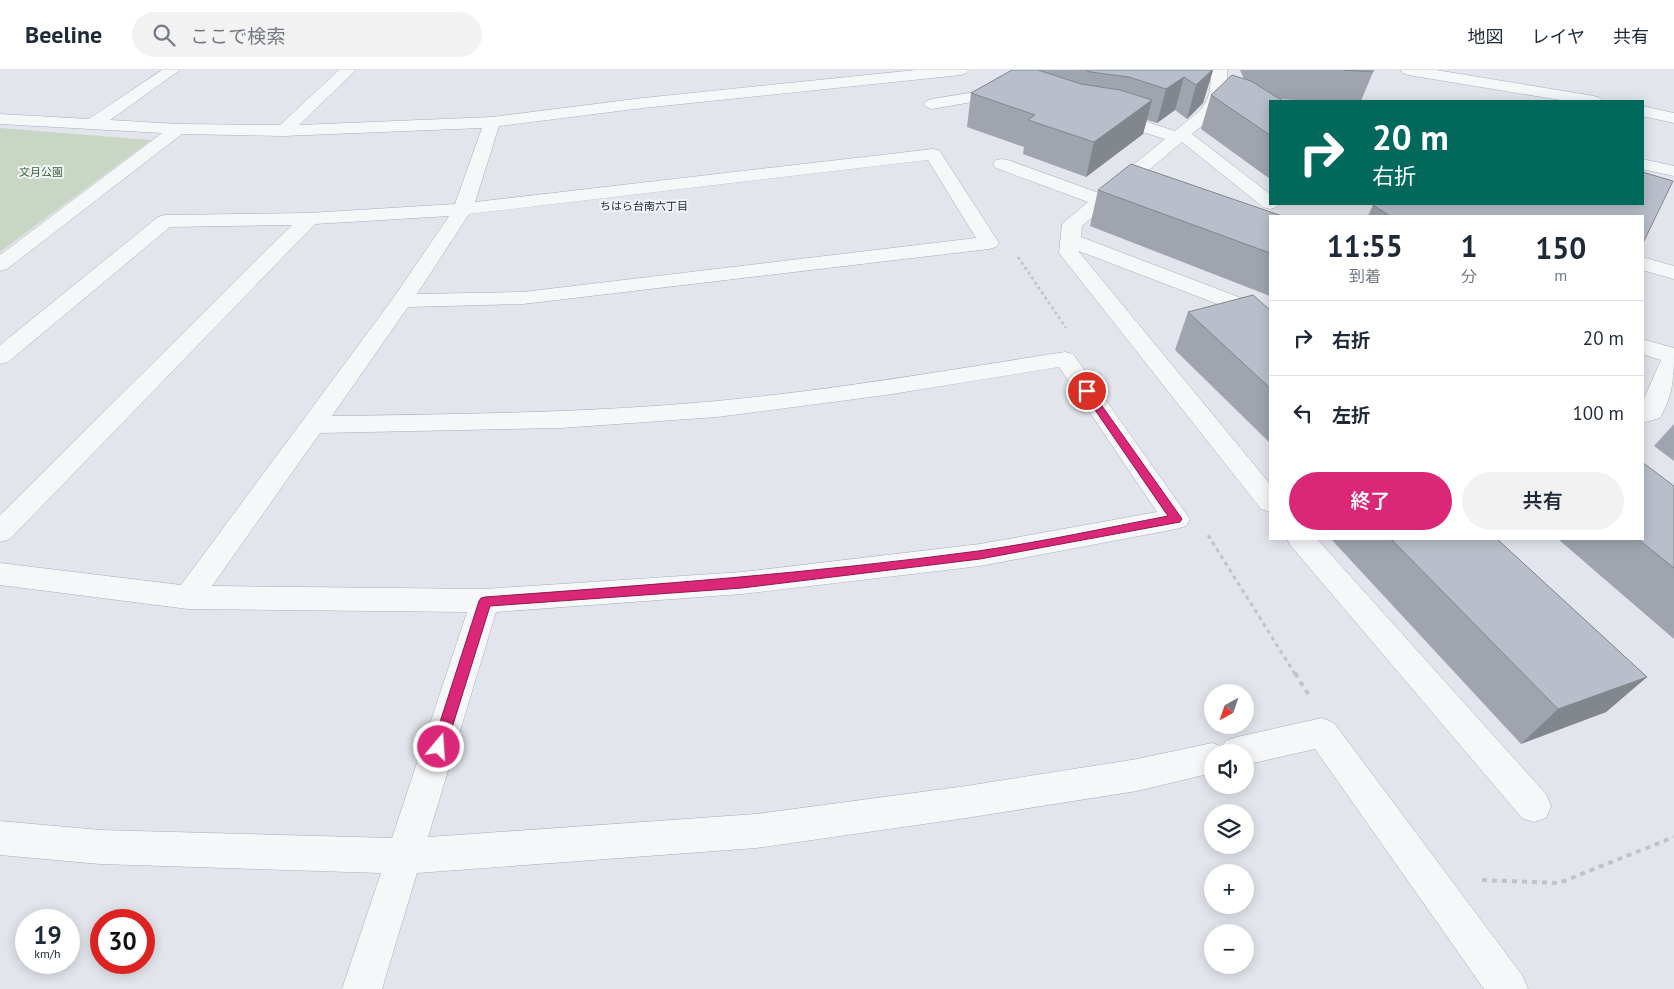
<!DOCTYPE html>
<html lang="ja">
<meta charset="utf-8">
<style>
body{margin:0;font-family:"PT Sans","Noto Sans JP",sans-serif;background:#f2f2f3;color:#1f2937;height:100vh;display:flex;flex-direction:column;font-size:19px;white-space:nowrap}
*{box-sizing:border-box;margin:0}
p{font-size:16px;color:#747a83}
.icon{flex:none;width:28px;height:28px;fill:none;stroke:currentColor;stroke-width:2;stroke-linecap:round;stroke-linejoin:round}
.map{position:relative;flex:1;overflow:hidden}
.panel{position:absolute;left:1269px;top:145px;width:375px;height:325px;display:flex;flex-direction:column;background:#fff;border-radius:0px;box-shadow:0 2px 12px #0003}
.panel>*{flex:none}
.guide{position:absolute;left:1269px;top:30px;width:375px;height:105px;border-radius:0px;box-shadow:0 2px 12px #0003;background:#00695c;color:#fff;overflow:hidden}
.needle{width:32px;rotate:220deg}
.tools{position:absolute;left:1204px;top:614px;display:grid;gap:10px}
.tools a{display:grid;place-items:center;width:50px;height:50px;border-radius:50%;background:#fff;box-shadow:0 2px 12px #0003;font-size:25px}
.speed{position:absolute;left:15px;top:839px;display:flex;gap:10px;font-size:25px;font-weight:700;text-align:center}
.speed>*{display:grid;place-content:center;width:65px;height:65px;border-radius:50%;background:#fff;box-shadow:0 2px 12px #0003;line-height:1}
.speed small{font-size:12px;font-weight:400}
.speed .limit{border:8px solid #d22;background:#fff;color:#111}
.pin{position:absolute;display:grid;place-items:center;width:42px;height:42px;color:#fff;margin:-21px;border:2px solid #fff;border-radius:50%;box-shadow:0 1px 5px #0007}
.me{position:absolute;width:55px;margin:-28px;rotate:18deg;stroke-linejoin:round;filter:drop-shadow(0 0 4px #0008)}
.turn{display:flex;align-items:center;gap:18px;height:105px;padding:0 20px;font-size:22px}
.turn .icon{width:65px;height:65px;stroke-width:2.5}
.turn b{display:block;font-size:35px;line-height:42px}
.eta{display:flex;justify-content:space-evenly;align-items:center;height:85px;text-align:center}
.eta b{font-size:30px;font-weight:600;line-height:35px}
.button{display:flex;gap:10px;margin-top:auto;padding:10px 20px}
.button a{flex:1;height:58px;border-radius:30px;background:#db2777;color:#fff;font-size:20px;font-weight:600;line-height:58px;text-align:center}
.button a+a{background:#f2f2f3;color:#1f2937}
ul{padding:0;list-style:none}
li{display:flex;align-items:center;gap:15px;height:75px;padding:0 20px;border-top:1px solid #e0e1e3}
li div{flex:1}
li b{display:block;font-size:19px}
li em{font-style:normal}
header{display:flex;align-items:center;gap:30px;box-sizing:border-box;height:70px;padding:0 25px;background:#fff;border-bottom:1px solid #e0e1e3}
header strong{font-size:24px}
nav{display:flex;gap:28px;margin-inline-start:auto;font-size:18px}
.search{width:350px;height:45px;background:#f2f2f3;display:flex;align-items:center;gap:12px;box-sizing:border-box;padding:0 18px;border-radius:28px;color:#747a83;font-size:19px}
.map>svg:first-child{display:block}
.green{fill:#c8d6c3}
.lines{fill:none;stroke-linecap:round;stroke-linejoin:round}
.minor-casing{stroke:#a7adb7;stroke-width:1}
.path-far2{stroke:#c0c4ca;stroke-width:2.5;stroke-dasharray:3 3;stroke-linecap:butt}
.path-far1{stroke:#c0c4ca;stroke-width:3;stroke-dasharray:4 4;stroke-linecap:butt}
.path{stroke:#c0c4ca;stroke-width:4;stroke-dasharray:5 5;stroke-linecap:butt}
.minor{fill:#f5f7f9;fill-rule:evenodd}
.wall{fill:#9fa4ae}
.shaded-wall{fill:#82868d}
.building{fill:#b9bfca;stroke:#82868d}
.route{fill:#db2777;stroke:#8e194d}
.labels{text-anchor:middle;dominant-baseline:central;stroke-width:4;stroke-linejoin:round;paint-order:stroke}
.far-park-label{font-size:11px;fill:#3e6235;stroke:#f2f5f9}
.far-neighbourhood-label{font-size:11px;fill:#1b2436;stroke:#f2f5f9}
</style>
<header>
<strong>Beeline</strong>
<div class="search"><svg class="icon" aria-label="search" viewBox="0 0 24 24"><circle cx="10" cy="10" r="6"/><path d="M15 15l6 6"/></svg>ここで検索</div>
<nav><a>地図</a><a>レイヤ</a><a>共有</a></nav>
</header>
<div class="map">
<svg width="1674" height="919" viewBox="0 0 1674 919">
<rect width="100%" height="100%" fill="#e2e6ec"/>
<polygon class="green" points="0,58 151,70 0,182"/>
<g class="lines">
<defs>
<g id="minor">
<path d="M162 0H180L110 50 178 54 280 55 339 0H356L299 55 492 47 643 28 916 0H969L966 3 961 5 643 38 499 56 475 132 933 79 939 80 999 173 996 177 989 179 523 234 408 237 332 346C460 344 589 343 717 331 833 320 949 300 1065 282L1073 284 1190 449 1186 456 1176 459 980 496 742 524 496 542 428 767 756 744 966 716 1137 689 1212 673 1223 677 1225 671 1237 667 1322 648 1334 653 1522 905 1528 919H1484L1315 679 1245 695V682H1212V703L1137 721 966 748 756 778 417 803 382 919H342L381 803 100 794 0 785V751L100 760 392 768 467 542 188 539 0 515V493L181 515 394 227 449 146 315 154 10 469 0 472V445L292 155 170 157 8 292 0 294V275L158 147 165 145 309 143 455 134 482 58 283 66 182 64 7 199 0 201V185L162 63 0 54V44L89 49ZM928 90 976 168 523 222 417 224 469 144ZM1059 297 1157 442 980 474 742 502 485 519 212 516 320 363 561 358 717 347 886 325Z"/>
<path d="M1211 0H1227C1227 38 1219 41 1192 64L1270 124V134H1279L1277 137 1270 139 1263 137 1182 72 1082 156 1081 167 1270 239V254L1079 181V182L1270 414V442L1261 439 1059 183 1062 154 1088 132 996 98 993 94 996 90 1002 89 1008 90 1099 123 1165 69 1104 50 1102 46 1104 42H1116L1175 61C1203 38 1211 38 1211 0Z"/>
<polygon points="1400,0 1436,0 1594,26 1600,28 1602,31 1566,31 1408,5 1403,3"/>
<polygon points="1006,17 1012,19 1014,22 1012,25 932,39 926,37 924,34 926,31 932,29"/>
<polygon points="1642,36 1674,43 1674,53 1642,46"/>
<polygon points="1642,89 1674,96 1674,106 1642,99"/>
<polygon points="1642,187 1674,196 1674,209 1642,200"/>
<path d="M1642 269 1674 278C1674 306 1674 323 1660 348L1642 353V333L1661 290 1642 284Z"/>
<polygon points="1287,469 1317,469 1546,724 1551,736 1546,748 1534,752 1522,748 1291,476"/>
</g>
</defs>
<use href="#minor" class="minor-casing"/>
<polyline class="path-far2" points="1018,187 1066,258"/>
<polyline class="path-far1" points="1208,465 1295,604"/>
<g class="path">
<polyline points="1295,603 1310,627"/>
<polyline points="1482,810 1559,813 1674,767"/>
</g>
<use href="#minor" class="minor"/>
</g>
<g class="wall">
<polygon points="1012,0 1213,0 1203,33 1187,49 1175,40 1157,53 1147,50 1143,64 1086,107 1023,84 1024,77 967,57 971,23"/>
<polygon points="1240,0 1373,0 1373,2 1361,31 1310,31 1279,29 1270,31 1270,109 1201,59 1211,25 1244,9"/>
<polygon points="1098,120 1270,146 1270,226 1090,156"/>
<polygon points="1373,135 1642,146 1368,146"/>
<polygon points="1270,240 1270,373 1175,280 1188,242"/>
<polygon points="1674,354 1674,391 1654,376"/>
<polygon points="1674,416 1674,569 1558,469 1642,469"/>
<polygon points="1331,469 1497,469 1647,607 1606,642 1521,674"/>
</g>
<g class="shaded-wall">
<polygon points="1213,0 1203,33 1187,49 1196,15"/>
<polygon points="1184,7 1175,40 1157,53 1166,19"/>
<polygon points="1152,30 1143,64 1086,107 1094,72"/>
<polygon points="1647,607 1606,642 1521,674 1558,639"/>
</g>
<g class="building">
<polygon points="1012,0 1038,0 1081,14 1120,20 1152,30 1094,72 1028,50 1035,45 971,23"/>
<polygon points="1085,0 1212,0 1196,15 1184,7 1166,19 1129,7 1091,2"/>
<polygon points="1344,0 1373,0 1373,2"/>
<polygon points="1232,5 1251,11 1283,31 1270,31 1270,65 1211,25"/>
<polygon points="1131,94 1282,146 1270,146 1270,183 1098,120"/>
<polygon points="1642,102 1673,111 1642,175 1642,146 1390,146 1373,135 1374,134 1642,134"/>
<polygon points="1253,225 1270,240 1270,318 1188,242"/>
<polygon points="1642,392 1674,416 1674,498 1638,469 1642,469"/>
<polygon points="1391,469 1497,469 1647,607 1558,639"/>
</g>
<path class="route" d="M1087 318 1090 319 1180 446 1182 449 1180 452 980 489 742 518 490 536 446 677 444 681 439 683 434 681 432 677 479 531 481 528 485 527C650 515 814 503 978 481 1042 472 1105 458 1168 446L1082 321Z"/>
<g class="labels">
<g class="far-park-label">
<text x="41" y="102">文月公園</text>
</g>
<g class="far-neighbourhood-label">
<text x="644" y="136">ちはら台南六丁目</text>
</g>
</g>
</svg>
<div class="tools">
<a><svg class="needle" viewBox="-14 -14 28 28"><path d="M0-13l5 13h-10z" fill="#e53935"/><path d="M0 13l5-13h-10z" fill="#747a83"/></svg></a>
<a><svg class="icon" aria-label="sound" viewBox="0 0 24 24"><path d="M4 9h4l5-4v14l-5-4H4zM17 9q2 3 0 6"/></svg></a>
<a><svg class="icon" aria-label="layers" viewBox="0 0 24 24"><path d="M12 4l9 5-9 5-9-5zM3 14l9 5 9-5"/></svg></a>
<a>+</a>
<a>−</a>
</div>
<div class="speed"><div>19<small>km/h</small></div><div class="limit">30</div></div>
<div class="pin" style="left:1087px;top:321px;background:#d93025"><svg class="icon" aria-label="arrive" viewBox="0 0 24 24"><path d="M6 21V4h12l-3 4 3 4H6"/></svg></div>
<svg class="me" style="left:439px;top:677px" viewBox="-20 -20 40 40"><circle r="17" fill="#db2777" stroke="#fff" stroke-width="3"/><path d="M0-11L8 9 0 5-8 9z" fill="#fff"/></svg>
<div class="guide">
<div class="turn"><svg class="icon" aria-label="right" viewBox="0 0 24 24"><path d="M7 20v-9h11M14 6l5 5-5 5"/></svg><div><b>20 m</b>右折</div></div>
</div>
<section class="panel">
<div class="eta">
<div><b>11:55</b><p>到着</p></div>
<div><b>1</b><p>分</p></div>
<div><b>150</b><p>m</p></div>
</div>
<ul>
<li><svg class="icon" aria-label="right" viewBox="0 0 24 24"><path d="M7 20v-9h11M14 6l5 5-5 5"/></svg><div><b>右折</b></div><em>20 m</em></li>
<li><svg class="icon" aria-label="left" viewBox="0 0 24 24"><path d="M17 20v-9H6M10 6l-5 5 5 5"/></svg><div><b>左折</b></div><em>100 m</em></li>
</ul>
<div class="button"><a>終了</a><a>共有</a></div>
</section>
</div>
